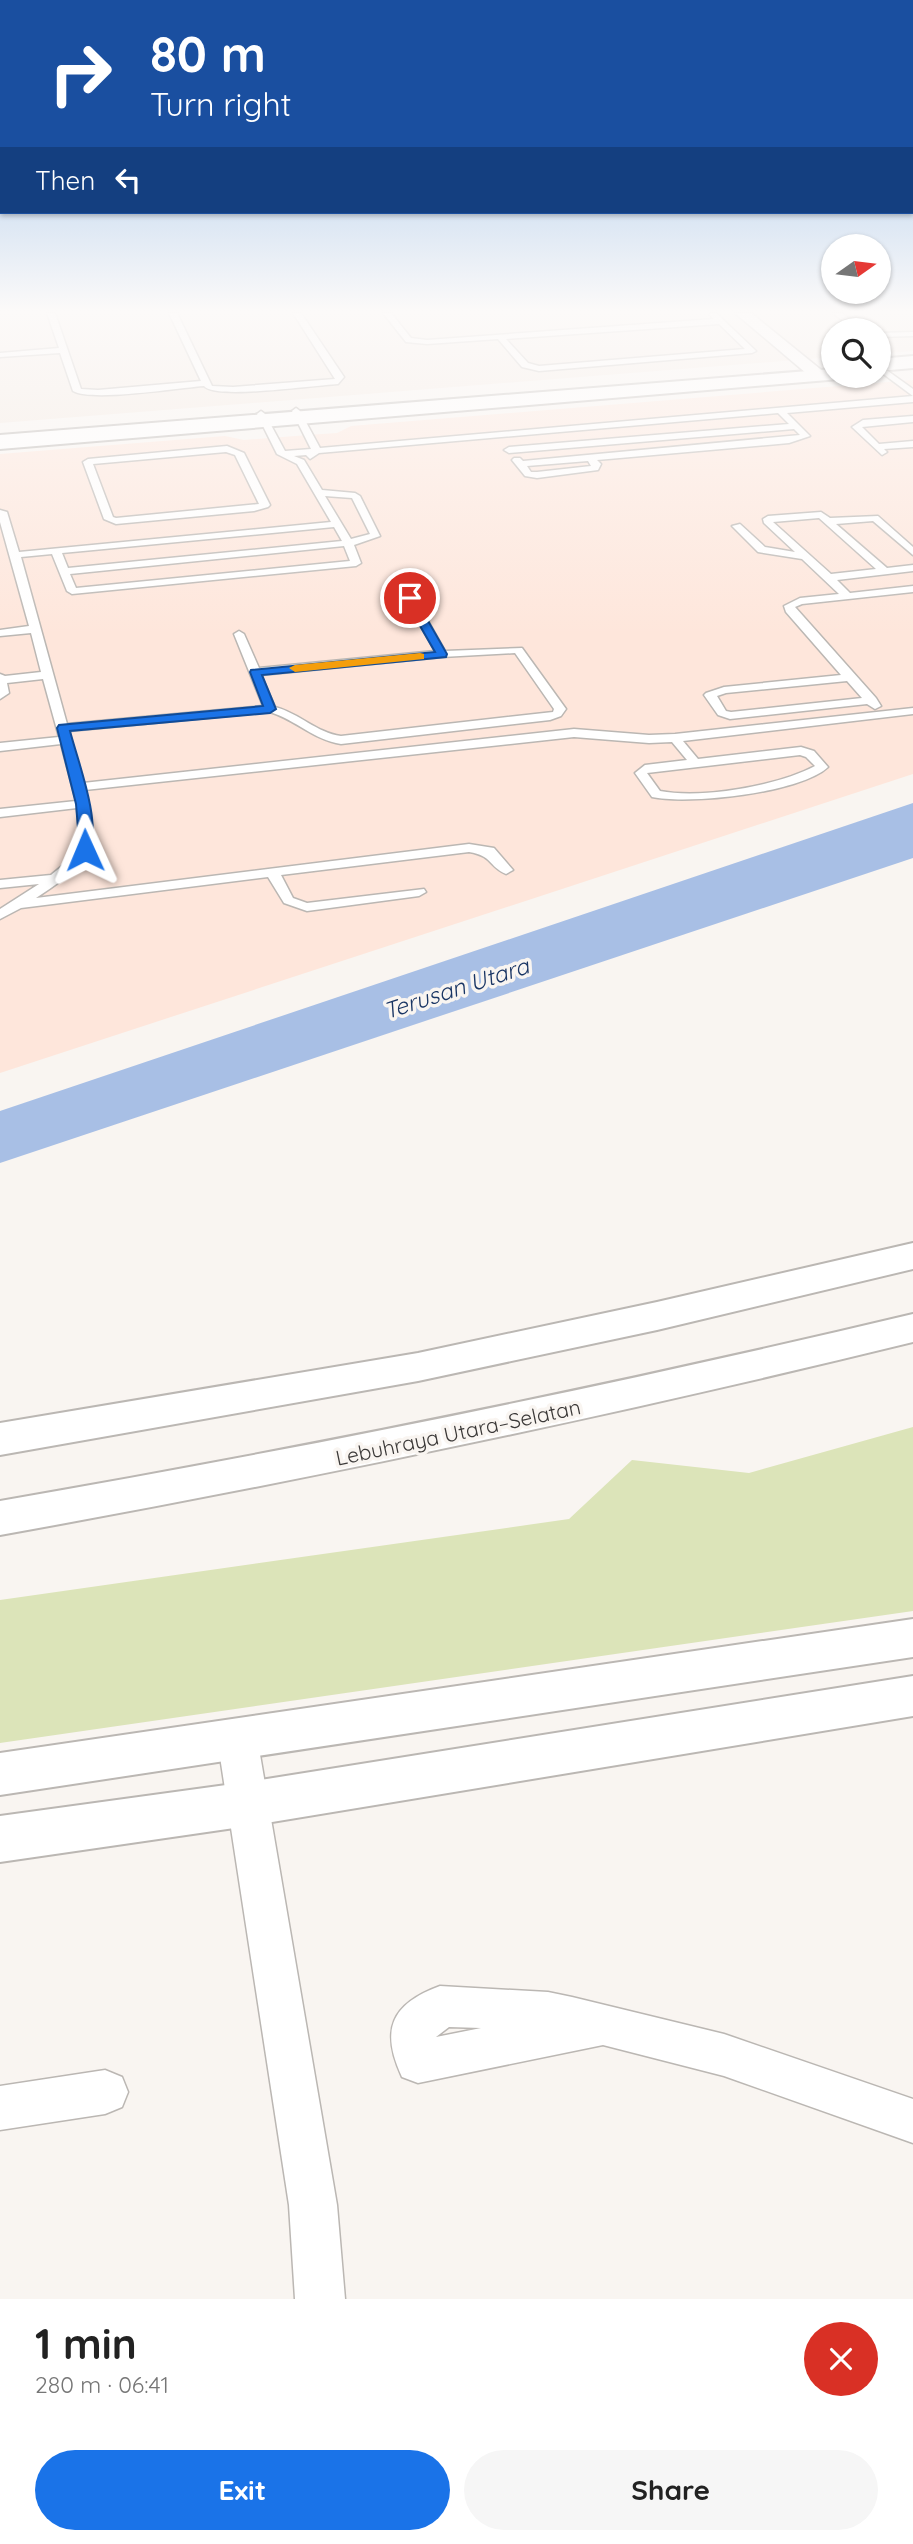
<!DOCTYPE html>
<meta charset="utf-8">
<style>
body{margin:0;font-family:Quicksand,sans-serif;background:#f6f6f6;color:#222;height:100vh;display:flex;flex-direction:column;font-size:26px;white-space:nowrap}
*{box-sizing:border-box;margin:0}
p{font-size:23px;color:#767676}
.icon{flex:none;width:38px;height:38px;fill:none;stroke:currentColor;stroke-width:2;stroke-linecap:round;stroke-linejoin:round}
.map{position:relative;height:2299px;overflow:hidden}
.details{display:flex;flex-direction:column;background:#fff;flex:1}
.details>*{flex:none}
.banner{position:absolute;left:0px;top:0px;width:914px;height:214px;box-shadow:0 2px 5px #0004;background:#1a4fa0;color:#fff;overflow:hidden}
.needle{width:46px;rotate:76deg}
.tools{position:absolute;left:821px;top:234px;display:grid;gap:14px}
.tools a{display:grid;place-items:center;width:70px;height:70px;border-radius:50%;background:#fff;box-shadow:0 2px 5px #0004;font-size:35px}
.pin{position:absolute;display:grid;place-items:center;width:60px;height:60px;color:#fff;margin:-30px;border:4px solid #fff;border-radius:50%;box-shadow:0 2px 7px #0007}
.me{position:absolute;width:77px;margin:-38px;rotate:359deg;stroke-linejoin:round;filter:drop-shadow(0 0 5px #0008)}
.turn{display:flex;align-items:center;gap:24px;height:147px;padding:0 35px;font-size:32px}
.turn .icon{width:91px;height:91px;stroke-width:2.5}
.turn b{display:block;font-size:49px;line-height:60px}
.then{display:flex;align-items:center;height:66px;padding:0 35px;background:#0003;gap:14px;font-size:26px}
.round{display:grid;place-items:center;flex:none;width:74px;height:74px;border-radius:37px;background:#f6f6f6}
.headline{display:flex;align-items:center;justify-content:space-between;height:119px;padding:0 35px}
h1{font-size:42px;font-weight:800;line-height:52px}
.cta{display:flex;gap:14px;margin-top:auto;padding:14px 35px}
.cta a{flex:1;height:80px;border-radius:42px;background:#1a73e8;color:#fff;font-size:28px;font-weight:800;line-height:80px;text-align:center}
.cta a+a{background:#f6f6f6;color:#222}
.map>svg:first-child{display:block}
.built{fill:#f4e9e0}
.education{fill:#fee6db}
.green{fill:#dce4b9}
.water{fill:#a8bfe5}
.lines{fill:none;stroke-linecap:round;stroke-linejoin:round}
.service-casing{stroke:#bbb7b3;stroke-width:3}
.minor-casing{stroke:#bbb7b3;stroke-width:3}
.tertiary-casing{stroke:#bbb7b3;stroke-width:4}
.motorway-casing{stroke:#bbb7b3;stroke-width:4}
.service{fill:#fff;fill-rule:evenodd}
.minor{fill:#fff;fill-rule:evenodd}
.tertiary{fill:#fff;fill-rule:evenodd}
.motorway{fill:#fff;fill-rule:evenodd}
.route{fill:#1a73e8;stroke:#114b97;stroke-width:2}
.slow{fill:#f59e0b}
.labels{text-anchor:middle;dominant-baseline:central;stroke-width:7;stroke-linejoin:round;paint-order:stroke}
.street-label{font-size:21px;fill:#3b3938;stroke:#f9f5f1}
.water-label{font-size:23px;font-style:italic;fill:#193564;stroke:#f9f5f1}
</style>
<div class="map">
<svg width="913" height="2299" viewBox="0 0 913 2299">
<rect width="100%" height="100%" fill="#f9f5f1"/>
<polygon class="built" points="0,313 913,313 913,351 879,354 878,331 833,331 833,357 0,423"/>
<polygon class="education" points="913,380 913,774 0,1073 0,454 225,436 244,440 308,435 337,433 351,426"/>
<polygon class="green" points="913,1427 913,1611 0,1743 0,1600 569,1519 632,1460 749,1473"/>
<polygon class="water" points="913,803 913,858 0,1163 0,1111"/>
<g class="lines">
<defs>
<g id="service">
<path d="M47 313H55L81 389 98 390 201 381 169 313H177L212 386 233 387 335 379 293 313H301L344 377 338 384C316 385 214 400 204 386 177 388 92 402 73 391L60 353 0 357V353L59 348Z"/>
<path d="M383 313H391L411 338 427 340 714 319 709 314 716 313 756 351 752 353 539 371 522 367 498 339 427 344 406 342ZM719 324 745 349 539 366 528 363 506 339Z"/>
<polygon points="833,313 842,313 865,331 856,331"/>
<polygon points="913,332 913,336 878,337 878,333"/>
<polygon points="878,364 913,389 913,396 878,370"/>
<path d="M913 396V402L787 413 810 436 789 443 597 460 601 464 598 470 537 478 525 476 512 460 514 458H520L523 461 800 435 794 429 509 453 504 450 509 447 789 424 778 413 319 453 310 459 306 455 294 456 304 460 322 490 355 493 360 496 380 536 354 545 361 563 356 566 72 594 67 591 52 554 21 557 67 724 263 706 234 634 239 631 244 634 259 668 435 651 405 598 410 595 415 598 445 651 522 648 566 709 561 716 550 720 341 744C314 740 296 720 270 712L69 731 83 783 574 729 649 735 675 734 913 708V714L683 741 698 759 801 747 814 751 828 767C801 793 688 805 652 797L635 773 645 765 687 760 672 742 649 743 574 737 85 790C103 852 87 864 36 898L469 844 494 848 513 870 506 874C488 866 493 856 469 852L281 875 293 898 307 903 424 889 426 892 419 896 307 911 284 903 268 877 21 908 0 919V909L39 884 0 888V880L51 875 67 862 75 854 80 842 77 808 0 817V809L76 801 61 744 0 751V743L59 737 43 679 7 683 9 693 0 699V674L5 676 41 672 31 633 0 636V630L29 626 0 522V510L7 512 19 552 331 522 297 464 277 454 257 414 261 411 265 414 285 451 311 449 292 411 296 408 300 411 320 448ZM588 461 591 466 537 472H531L527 466ZM325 496 352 498 370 534 351 539ZM334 527 342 541 68 568 62 553ZM344 546 350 561 76 588 70 574ZM515 653 554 709 553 712 341 736C317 733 299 713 275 707L261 675 442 657ZM800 755 806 757 815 766C777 786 702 799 660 791L647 773Z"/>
<polygon points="913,416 913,422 862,427 879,444 913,441 913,447 884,449 887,452 882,455 852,427 863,420"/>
<path d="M227 446 244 453 270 505 268 507 254 511 116 524 104 519 83 462 88 459ZM226 452 235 455 259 504 116 518 113 517 93 464Z"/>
<path d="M821 512 830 518 878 516 913 547V555L873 521 836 524 887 568 913 565V571L837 580 850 593 913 586V592L802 604 795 607 876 698 881 706 875 709 867 704 730 719 718 715 704 695 706 693 724 687 841 675 786 612 784 606 800 598 839 594 802 559 758 552 732 526 740 524 765 547 795 552 764 523 763 519 768 516ZM819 518 876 569 831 574 773 522ZM847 681 862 698 731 712 726 711 717 696 726 693Z"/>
</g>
<g id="minor">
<polygon points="735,313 751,313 825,373 827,376 825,379 813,379"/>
<polygon points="237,1721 251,1726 257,1737 337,2205 345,2299 295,2299 289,2205 217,1737 223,1726"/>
<path d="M440 1986 548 1992 572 1997 724 2034 913 2099V2143L724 2076 603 2045 418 2083 402 2077C380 2030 391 2004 440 1986ZM449 2027 481 2028 436 2037Z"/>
<polygon points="105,2070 122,2077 128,2092 122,2107 105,2114 0,2130 0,2086"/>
</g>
<g id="tertiary">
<polygon points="913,356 913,368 878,371 878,359"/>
<polygon points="833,369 833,376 842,376 840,379 0,449 0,435"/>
<polygon points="913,1619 913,1657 0,1795 0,1753"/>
<polygon points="913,1676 913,1716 248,1826 0,1862 0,1816 248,1782"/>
</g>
<g id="motorway">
<polygon points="913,1243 913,1269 657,1330 418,1381 0,1455 0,1423 418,1353 657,1302"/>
<path d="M913 1314V1342C611 1416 306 1480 0 1535V1501C306 1448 611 1386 913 1314Z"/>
</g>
</defs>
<use href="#service" class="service-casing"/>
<use href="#minor" class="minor-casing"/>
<use href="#tertiary" class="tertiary-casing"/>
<use href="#motorway" class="motorway-casing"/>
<use href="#service" class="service"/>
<use href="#minor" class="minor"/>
<use href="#tertiary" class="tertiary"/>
<use href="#motorway" class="motorway"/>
</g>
<linearGradient id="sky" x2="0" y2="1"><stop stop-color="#8eb8e7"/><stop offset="0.49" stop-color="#fcfaf9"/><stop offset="1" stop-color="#fcfaf9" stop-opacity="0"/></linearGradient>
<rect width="913" height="635" fill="url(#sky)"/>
<path class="route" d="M406 595 415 598 447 654 446 657 262 675 276 709 270 713 70 731C78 762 102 823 89 853H80L76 804 57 728 59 725 263 706 250 672 251 670 435 652 404 598Z"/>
<polygon class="slow" points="420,653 424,654 424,659 295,672 289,668 295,665"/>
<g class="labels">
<g class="street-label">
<text transform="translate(458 1432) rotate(-12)">Lebuhraya Utara–Selatan</text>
</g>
<g class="water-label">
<text transform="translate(456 988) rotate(-18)">Terusan Utara</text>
</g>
</g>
</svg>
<div class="tools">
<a><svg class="needle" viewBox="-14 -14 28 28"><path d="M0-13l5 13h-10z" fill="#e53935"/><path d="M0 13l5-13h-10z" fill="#767676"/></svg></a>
<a><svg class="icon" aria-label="search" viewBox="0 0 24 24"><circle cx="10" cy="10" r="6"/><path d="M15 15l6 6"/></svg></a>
</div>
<div class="pin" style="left:410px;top:598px;background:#d93025"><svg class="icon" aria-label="arrive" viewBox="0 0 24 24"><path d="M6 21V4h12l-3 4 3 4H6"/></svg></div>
<svg class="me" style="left:85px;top:850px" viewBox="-20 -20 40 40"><path d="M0-17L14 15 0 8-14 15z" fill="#1a73e8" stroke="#fff" stroke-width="4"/></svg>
<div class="banner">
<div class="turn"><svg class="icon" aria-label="right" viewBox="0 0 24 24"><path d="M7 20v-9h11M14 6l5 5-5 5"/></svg><div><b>80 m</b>Turn right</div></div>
<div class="then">Then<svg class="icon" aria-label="left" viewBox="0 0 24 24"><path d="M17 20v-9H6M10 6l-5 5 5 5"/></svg></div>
</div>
</div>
<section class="details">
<div class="headline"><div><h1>1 min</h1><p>280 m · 06:41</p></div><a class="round" style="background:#d93025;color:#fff"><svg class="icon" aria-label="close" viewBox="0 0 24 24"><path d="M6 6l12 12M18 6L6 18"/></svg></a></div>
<div class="cta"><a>Exit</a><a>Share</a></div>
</section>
